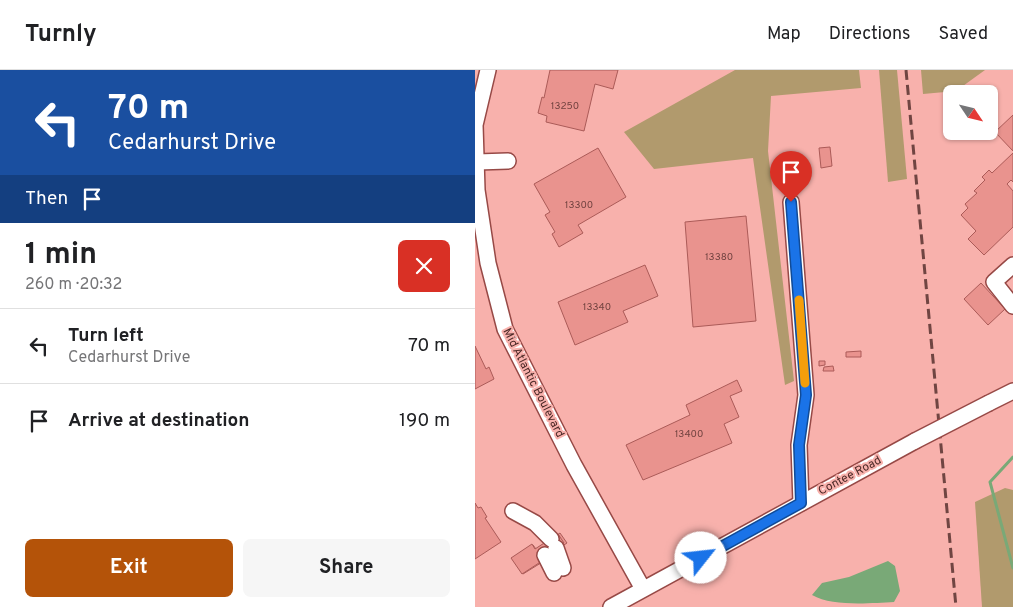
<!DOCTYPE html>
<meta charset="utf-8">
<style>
body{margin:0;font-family:Overpass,sans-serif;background:#f6f6f6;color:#202124;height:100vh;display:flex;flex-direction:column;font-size:19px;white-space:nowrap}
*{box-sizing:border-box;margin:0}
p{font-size:16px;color:#757577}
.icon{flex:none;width:28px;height:28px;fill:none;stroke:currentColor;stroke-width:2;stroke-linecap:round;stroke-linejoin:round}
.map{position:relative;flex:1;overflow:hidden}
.panel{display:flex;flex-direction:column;background:#fff;width:475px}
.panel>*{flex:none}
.guide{background:#1a4fa0;color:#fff;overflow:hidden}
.needle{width:32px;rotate:125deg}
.fabs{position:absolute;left:468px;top:15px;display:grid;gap:10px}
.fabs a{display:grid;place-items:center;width:55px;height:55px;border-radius:8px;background:#fff;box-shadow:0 1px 4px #0004;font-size:25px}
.pin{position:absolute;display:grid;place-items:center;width:42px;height:42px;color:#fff;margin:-51px -21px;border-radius:50% 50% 50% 0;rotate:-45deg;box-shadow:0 0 5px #0007}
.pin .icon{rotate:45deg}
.me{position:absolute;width:55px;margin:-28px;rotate:61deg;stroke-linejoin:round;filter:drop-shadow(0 0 4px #0008)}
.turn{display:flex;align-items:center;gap:18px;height:105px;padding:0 25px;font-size:22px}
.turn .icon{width:65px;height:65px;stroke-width:2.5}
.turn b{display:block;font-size:35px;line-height:42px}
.then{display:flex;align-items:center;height:48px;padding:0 25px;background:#0003;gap:10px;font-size:19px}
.round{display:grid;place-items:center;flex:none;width:52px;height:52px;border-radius:8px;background:#f6f6f6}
.headline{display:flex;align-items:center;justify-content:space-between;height:85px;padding:0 25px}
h1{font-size:30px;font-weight:700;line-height:38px}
.button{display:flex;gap:10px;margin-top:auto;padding:10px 25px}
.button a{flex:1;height:58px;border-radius:8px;background:#b45309;color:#fff;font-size:20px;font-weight:700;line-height:58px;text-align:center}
.button a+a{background:#f6f6f6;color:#202124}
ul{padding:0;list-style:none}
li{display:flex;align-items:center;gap:15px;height:75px;padding:0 25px;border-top:1px solid #e0e0e0}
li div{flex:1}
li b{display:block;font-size:19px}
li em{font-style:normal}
header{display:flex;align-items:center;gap:30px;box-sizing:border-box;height:70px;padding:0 25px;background:#fff;border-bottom:1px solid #e0e0e0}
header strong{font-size:24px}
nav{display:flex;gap:28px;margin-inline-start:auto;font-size:18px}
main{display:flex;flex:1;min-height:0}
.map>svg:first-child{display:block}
.green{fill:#b19a6d}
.water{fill:#79a977}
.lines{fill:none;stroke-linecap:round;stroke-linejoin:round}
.stream{stroke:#79a977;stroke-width:3}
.building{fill:#e9938e;stroke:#ab5b58}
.minor-casing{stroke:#974946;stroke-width:18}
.minor{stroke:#fff;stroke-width:15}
.rail{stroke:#704542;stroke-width:3;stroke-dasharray:10 5;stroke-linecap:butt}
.minor-bridge-casing{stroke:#974946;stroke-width:18;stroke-linecap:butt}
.minor-bridge{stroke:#fff;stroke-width:15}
.route-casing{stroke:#114b97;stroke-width:12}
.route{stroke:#1a73e8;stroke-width:9}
.slow{stroke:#f59e0b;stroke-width:9}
.labels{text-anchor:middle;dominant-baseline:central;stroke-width:4;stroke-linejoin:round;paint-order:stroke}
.number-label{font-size:10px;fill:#724340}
.street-label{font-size:12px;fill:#4b2826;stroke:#f8b1ac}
</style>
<header>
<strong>Turnly</strong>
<nav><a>Map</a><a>Directions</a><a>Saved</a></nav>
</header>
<main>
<section class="panel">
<div class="guide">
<div class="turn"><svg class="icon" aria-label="left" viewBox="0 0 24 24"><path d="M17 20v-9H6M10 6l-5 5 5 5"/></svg><div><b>70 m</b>Cedarhurst Drive</div></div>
<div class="then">Then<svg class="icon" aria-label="arrive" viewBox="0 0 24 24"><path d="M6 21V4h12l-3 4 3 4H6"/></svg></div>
</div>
<div class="headline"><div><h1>1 min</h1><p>260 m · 20:32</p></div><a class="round" style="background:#d93025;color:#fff"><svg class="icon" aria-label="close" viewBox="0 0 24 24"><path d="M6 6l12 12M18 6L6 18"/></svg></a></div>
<ul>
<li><svg class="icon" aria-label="left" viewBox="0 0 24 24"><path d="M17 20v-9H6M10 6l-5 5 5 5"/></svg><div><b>Turn left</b><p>Cedarhurst Drive</p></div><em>70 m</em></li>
<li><svg class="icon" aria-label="arrive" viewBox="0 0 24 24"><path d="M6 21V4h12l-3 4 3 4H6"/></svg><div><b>Arrive at destination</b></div><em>190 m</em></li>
</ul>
<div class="button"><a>Exit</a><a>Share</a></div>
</section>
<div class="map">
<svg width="538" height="537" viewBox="0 0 538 537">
<rect width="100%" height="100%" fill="#f8b1ac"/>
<g class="green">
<polygon points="260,0 384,0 386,18 296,26 293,81 319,311 310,315 278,88 179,99 149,62"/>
<polygon points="404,0 422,0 432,109 413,112"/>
<polygon points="446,0 510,0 481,21 448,24"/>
<polygon points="530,418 538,420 538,537 507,537 500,432"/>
</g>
<path class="water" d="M413 491 420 496 425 521 419 532C396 533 358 537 337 525L347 513 374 507Z"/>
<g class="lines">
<polyline class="stream" points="538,387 515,412 538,498"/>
</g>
<g class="building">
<polygon points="75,0 143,0 138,19 120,14 109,61 71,52 72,46 63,43 67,27 69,28"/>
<polygon points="538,45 538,81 520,62"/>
<polygon points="355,77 357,96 346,98 344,78"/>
<polygon points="123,78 151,127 103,155 108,163 84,177 77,164 80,162 70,145 75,142 59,114"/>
<polygon points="538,83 538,112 536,110 532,114 538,121 538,157 509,185 493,169 501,161 486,145 493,138 490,134 502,123 499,121 510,110 507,107 514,100 517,103"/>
<polygon points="271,146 281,251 218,257 210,152"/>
<polygon points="170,195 183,226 148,241 153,252 100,275 83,232"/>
<polygon points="506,213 530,239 513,255 489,229"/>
<polygon points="0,276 11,299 14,297 19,309 0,319"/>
<polygon points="386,281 386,287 371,287 371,282"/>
<polygon points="344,291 350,291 350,295 344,296"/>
<polygon points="358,296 359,301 348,301 349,297"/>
<polygon points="262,310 267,321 255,326 264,347 249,354 257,373 168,410 151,375 215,345 211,335"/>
<polygon points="0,433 3,438 6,437 12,447 10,448 26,472 0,489"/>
<polygon points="85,463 92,473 67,489 69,491 48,504 38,489 58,475 61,479"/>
<polygon points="83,464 89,473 65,488 67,491 47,504 36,488 57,474 60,479"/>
</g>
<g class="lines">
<defs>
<g id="minor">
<polyline points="13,0 0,55 2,120 13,193 30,259 99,395 168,519"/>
<polyline points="2,92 33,91"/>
<polyline points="316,132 331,325 324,375 326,433"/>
<polyline points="538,195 519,212 538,236"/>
<polyline points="514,333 538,321"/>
<polyline points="38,441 60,453 76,469"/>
<polyline points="81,478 88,498"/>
<polyline points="70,485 79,503"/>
<polyline points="136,537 440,371"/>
</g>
</defs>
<use href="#minor" class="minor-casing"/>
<use href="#minor" class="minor"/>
<polyline class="rail" points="431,0 481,537"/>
<defs>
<polyline id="minor-bridge" points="440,371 514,333"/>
</defs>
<use href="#minor-bridge" class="minor-bridge-casing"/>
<use href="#minor-bridge" class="minor-bridge"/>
</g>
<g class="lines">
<defs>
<polyline id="route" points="226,488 326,433 324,375 331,325 316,132"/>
</defs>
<use href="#route" class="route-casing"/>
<use href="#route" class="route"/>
<polyline class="slow" points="324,230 330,313"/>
</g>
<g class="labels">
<g class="number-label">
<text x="90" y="36">13250</text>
<text x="104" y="135">13300</text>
<text x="244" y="187">13380</text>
<text x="122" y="237">13340</text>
<text x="214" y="364">13400</text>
</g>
<g class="street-label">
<text transform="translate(58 313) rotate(63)">Mid Atlantic Boulevard</text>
<text transform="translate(375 406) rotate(-28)">Contee Road</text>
</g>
</g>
</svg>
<div class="fabs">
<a><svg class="needle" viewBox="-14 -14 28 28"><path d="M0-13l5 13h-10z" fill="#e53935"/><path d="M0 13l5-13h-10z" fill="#757577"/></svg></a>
</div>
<div class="pin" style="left:316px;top:132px;background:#d93025"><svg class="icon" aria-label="arrive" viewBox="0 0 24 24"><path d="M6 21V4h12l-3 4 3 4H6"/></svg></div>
<svg class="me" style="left:226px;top:488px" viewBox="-20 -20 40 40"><circle r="19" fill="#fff"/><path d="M0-13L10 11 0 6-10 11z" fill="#1a73e8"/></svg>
</div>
</main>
